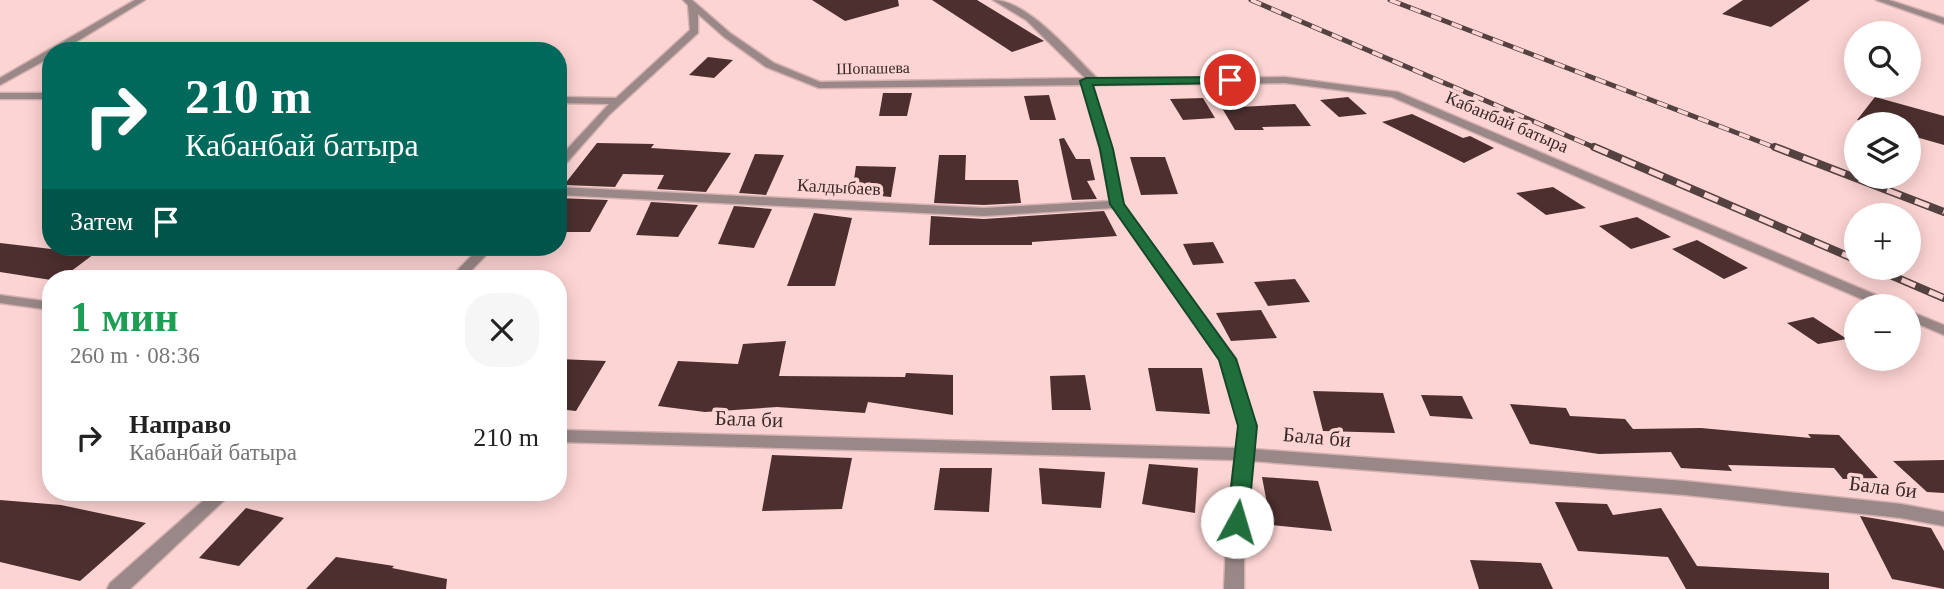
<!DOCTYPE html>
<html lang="ru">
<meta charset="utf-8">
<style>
body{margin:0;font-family:"Times New Roman",serif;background:#f6f6f6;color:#222;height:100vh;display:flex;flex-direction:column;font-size:26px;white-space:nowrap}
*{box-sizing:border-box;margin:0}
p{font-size:23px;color:#767676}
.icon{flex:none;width:38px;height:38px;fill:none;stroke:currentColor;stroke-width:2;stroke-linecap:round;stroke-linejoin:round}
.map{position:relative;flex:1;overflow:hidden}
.side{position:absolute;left:42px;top:270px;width:525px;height:231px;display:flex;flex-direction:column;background:#fff;border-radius:28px;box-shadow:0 4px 18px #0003}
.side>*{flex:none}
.banner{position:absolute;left:42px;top:42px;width:525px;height:214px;border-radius:28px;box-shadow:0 4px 18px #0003;background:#00695c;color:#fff;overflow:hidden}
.tools{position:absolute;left:1844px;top:21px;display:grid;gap:14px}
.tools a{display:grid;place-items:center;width:77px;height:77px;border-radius:50%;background:#fff;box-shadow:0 4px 18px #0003;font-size:35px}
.pin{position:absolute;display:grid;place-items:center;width:60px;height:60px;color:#fff;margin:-30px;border:4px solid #fff;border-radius:50%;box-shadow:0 2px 7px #0007}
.me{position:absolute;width:77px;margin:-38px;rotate:6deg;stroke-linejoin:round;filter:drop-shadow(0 0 5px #0008)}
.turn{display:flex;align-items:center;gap:24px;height:147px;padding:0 28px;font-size:32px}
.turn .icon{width:91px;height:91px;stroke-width:2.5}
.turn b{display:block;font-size:49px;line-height:60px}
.then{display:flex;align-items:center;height:66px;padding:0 28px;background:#0003;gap:14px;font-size:26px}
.round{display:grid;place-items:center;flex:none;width:74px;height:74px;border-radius:28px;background:#f6f6f6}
.summary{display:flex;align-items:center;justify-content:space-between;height:119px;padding:0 28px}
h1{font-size:42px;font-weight:700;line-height:52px;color:#1e9e55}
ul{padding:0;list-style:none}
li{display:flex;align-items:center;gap:21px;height:98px;padding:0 28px}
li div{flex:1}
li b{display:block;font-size:26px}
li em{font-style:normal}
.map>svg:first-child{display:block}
.building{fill:#4d2f2f}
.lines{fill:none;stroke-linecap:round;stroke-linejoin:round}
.minor-casing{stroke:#d5b2b1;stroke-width:3}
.minor{fill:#998887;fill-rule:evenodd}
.rail-far1-casing{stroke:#544241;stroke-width:5}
.rail-casing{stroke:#544241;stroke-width:8}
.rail-far1{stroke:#fcd4d3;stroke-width:3.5;stroke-dasharray:11;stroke-linecap:butt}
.rail{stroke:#fcd4d3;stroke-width:5;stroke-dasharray:15;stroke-linecap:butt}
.route{fill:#216e3d;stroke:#154828;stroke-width:2}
.labels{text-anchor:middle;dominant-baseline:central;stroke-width:7;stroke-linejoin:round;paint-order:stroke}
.far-street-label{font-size:16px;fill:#3a2b2a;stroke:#fcd4d3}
.street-label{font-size:18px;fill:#3a2b2a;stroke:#fcd4d3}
.near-street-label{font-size:21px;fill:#3a2b2a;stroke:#fcd4d3}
</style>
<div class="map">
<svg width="1944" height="589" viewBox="0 0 1944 589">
<rect width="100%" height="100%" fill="#fcd4d3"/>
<g class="building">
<polygon points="812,0 898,0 899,6 845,21"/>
<polygon points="932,0 977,0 1044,41 1012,52"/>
<polygon points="1743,0 1810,0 1771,27 1722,14"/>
<polygon points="708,57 733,60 714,78 689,75"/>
<polygon points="883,93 912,93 907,116 879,116"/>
<polygon points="1049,95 1056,120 1030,120 1024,96"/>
<polygon points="1348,97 1367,114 1339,117 1320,100"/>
<polygon points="1875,97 1944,116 1944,145 1909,135 1909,124 1872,124 1857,120"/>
<polygon points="1203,98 1215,118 1183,120 1170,99"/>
<polygon points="1295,104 1311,126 1262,127 1264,130 1235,130 1222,108"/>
<polygon points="1412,114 1463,138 1470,136 1494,148 1464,163 1382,122"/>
<polygon points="1064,138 1076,159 1090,159 1095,180 1087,181 1097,199 1072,200 1059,139"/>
<polygon points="597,143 654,144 651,148 731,153 706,192 657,189 664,175 623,174 615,187 564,185"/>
<polygon points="755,154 784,155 766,195 739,193"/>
<polygon points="939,155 966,155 965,180 1018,180 1021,203 984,205 934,203"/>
<polygon points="1130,157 1165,157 1178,194 1141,195"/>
<polygon points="856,166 896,167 891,197 852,193"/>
<polygon points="1553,187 1586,208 1546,215 1516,193"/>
<polygon points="558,198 608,200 590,232 558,232"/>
<polygon points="651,202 698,205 678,237 636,235"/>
<polygon points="734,206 772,209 754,248 718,244"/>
<polygon points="1104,211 1117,236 1032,242 1032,245 929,245 931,216 984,219"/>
<polygon points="814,213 852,218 835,286 787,286"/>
<polygon points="1637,217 1671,237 1631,249 1599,226"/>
<polygon points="1697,240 1748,268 1724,279 1672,249"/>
<polygon points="1213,242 1224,263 1193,265 1183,244"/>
<polygon points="0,243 94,254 62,278 51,278 51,280 0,272"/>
<polygon points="1295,279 1310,302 1268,306 1254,282"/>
<polygon points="1261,310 1277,338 1231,341 1216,313"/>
<polygon points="1813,317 1847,339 1818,344 1787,323"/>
<polygon points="786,341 779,376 905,377 906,373 953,375 953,415 868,402 865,413 777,407 705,412 658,406 678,361 738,364 743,344"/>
<polygon points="558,359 606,361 576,411 558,409"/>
<polygon points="1148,368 1202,368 1210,414 1156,411"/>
<polygon points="1085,375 1091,410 1052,410 1050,376"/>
<polygon points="1313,391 1383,393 1395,433 1323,431"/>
<polygon points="1421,395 1462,396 1473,419 1430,416"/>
<polygon points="1510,404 1566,408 1570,416 1625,419 1633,429 1701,428 1811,438 1808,434 1839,435 1878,478 1843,479 1834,468 1728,465 1732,471 1681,468 1671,452 1599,454 1530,444"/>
<polygon points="772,455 852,458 842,509 762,511"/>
<polygon points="1944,460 1944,493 1927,492 1893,461"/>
<polygon points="1149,464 1198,468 1195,513 1142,504"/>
<polygon points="940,468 992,468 989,512 934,510"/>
<polygon points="1039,468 1105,472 1101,508 1042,504"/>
<polygon points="1262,477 1318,481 1332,531 1271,525"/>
<polygon points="0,500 61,505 146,523 80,581 0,562"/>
<polygon points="1555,502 1607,504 1613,515 1661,508 1697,566 1829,573 1829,589 1686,589 1668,557 1578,551"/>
<polygon points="246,508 284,518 239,566 199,558"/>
<polygon points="1860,516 1931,528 1944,551 1944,589 1892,579"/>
<polygon points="336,557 394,566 392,568 447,579 446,589 306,589"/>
<polygon points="1470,560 1541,563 1553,589 1479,589"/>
</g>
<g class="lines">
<defs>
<g id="minor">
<polygon points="135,0 145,0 61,51 51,51 51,57 0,85 0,78"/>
<path d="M683 0H692L730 33 774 63 820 82 1085 78 1026 20 993 0C1028 0 1073 55 1098 79L1285 77 1398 92 1895 303 1897 306H1878L1392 97 1285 83 1092 85 1112 149 1123 204 1236 359 1255 426 1253 449 1685 481 1901 504 1944 512V526L1901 518 1685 495 1252 461 1244 544V589H1224L1226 544 1235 460 558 442V430L1236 448 1239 426 1221 360 1114 208 984 216 558 195V187L984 208 1110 201 1100 149 1082 85 819 88 766 67 724 37 698 14V33L609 115 562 168 558 169V159L609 104 558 103V97L616 98 690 30 688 5Z"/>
<polygon points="1876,0 1889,0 1944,18 1944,24"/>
<rect x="0" y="93" width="51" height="6"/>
<polygon points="480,247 494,247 464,278 450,278"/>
<polygon points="0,295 51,302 51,310 0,303"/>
<polygon points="1909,311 1944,325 1944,335 1909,320"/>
<polygon points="213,492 233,492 130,589 107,589 110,583"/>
</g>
</defs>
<use href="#minor" class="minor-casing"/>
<use href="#minor" class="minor"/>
<defs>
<g id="rail-far1">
<polyline points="1251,0 1598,149"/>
<polyline points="1390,0 1779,149"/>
</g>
<g id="rail">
<polyline points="1594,147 1857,260"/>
<polyline points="1775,147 1944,212"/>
<polyline points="1874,268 1944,298"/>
</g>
</defs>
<use href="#rail-far1" class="rail-far1-casing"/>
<use href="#rail" class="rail-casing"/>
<use href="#rail-far1" class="rail-far1"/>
<use href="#rail" class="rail"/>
</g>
<polygon class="route" points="1230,77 1236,80 1235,83 1093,85 1113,149 1124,204 1236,359 1257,426 1248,522 1245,527 1237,530 1230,527 1227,522 1238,426 1219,360 1110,204 1100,149 1080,81 1086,78"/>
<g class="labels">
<g class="far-street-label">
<text transform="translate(873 68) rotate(-1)">Шопашева</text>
</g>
<g class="street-label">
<text transform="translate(1507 122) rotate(23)">Кабанбай батыра</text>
<text transform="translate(839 187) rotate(3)">Калдыбаев</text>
</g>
<g class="near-street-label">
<text transform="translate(749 419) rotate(2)">Бала би</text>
<text transform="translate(1317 437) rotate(5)">Бала би</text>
<text transform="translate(1883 487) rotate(7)">Бала би</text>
</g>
</g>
</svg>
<div class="tools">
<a><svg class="icon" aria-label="search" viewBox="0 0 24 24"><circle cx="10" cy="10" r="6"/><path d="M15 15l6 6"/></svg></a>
<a><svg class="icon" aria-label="layers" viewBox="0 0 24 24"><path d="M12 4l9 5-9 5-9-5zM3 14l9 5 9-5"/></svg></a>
<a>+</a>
<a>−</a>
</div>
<div class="pin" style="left:1230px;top:80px;background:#d93025"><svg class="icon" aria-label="arrive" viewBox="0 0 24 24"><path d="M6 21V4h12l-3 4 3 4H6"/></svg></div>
<svg class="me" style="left:1237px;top:522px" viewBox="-20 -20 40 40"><circle r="19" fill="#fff"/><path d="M0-13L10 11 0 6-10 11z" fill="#216e3d"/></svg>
<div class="banner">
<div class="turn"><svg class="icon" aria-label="right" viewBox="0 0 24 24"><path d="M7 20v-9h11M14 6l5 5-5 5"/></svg><div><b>210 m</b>Кабанбай батыра</div></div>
<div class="then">Затем<svg class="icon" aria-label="arrive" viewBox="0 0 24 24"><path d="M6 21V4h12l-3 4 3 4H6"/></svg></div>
</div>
<section class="side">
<div class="summary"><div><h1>1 мин</h1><p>260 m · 08:36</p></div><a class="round"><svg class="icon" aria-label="close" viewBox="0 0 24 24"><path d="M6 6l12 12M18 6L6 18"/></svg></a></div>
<ul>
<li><svg class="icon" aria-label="right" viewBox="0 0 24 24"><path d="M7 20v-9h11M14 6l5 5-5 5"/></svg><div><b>Направо</b><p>Кабанбай батыра</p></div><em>210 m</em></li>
</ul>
</section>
</div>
